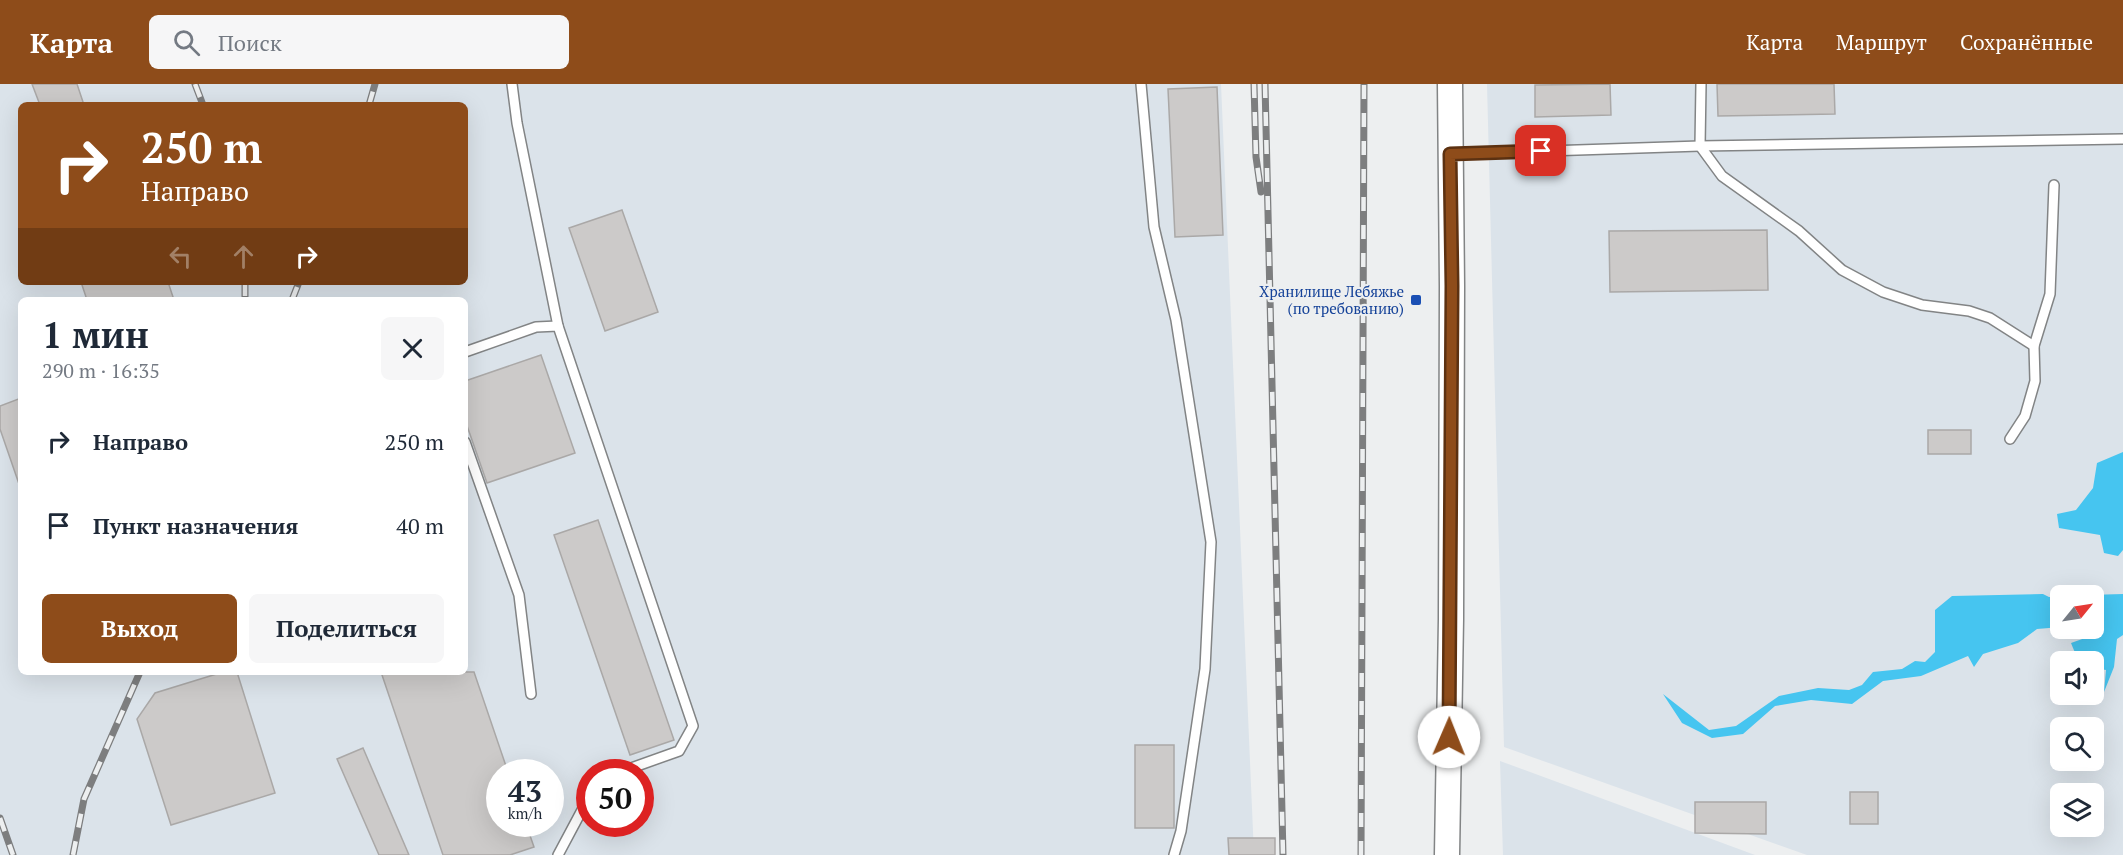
<!DOCTYPE html>
<html lang="ru">
<meta charset="utf-8">
<style>
body{margin:0;font-family:"PT Serif",serif;background:#f6f6f7;color:#1f2937;height:100vh;display:flex;flex-direction:column;font-size:22px;white-space:nowrap}
*{box-sizing:border-box;margin:0}
p{font-size:20px;color:#747a83}
.icon{flex:none;width:33px;height:33px;fill:none;stroke:currentColor;stroke-width:2;stroke-linecap:round;stroke-linejoin:round}
.map{position:relative;flex:1;overflow:hidden}
.panel{position:absolute;left:18px;top:213px;width:450px;height:378px;display:flex;flex-direction:column;background:#fff;border-radius:9px;box-shadow:0 6px 24px #0002}
.panel>*{flex:none}
.banner{position:absolute;left:18px;top:18px;width:450px;height:183px;border-radius:9px;box-shadow:0 6px 24px #0002;background:#8e4c1a;color:#fff;overflow:hidden}
.needle{width:39px;rotate:60deg}
.controls{position:absolute;left:2050px;top:501px;display:grid;gap:12px}
.controls a{display:grid;place-items:center;width:54px;height:54px;border-radius:9px;background:#fff;box-shadow:0 6px 24px #0002;font-size:30px}
.speed{position:absolute;left:486px;top:675px;display:flex;gap:12px;font-size:30px;font-weight:700;text-align:center}
.speed>*{display:grid;place-content:center;width:78px;height:78px;border-radius:50%;background:#fff;box-shadow:0 6px 24px #0002;line-height:1}
.speed small{font-size:15px;font-weight:400}
.speed .limit{border:9px solid #d22;background:#fff;color:#111}
.pin{position:absolute;display:grid;place-items:center;width:51px;height:51px;color:#fff;margin:-26px;border-radius:12px;box-shadow:0 3px 9px #0006}
.me{position:absolute;width:66px;margin:-33px;rotate:1deg;stroke-linejoin:round;filter:drop-shadow(0 0 4px #0008)}
.turn{display:flex;align-items:center;gap:21px;height:126px;padding:0 24px;font-size:27px}
.turn .icon{width:78px;height:78px;stroke-width:2.5}
.turn b{display:block;font-size:42px;line-height:51px}
.lanes{display:flex;align-items:center;height:57px;padding:0 24px;background:#0003;justify-content:center;gap:30px;direction:ltr}
.lanes .off{opacity:.35}
.round{display:grid;place-items:center;flex:none;width:63px;height:63px;border-radius:9px;background:#f6f6f7}
.headline{display:flex;align-items:center;justify-content:space-between;height:102px;padding:0 24px}
h1{font-size:36px;font-weight:800;line-height:45px}
.cta{display:flex;gap:12px;margin-top:auto;padding:12px 24px}
.cta a{flex:1;height:69px;border-radius:9px;background:#8e4c1a;color:#fff;font-size:24px;font-weight:800;line-height:69px;text-align:center}
.cta a+a{background:#f6f6f7;color:#1f2937}
ul{padding:0;list-style:none}
li{display:flex;align-items:center;gap:18px;height:84px;padding:0 24px}
li div{flex:1}
li b{display:block;font-size:22px}
li em{font-style:normal}
header{display:flex;align-items:center;gap:36px;box-sizing:border-box;height:84px;padding:0 30px;background:#8e4c1a;color:#fff}
header strong{font-size:28px}
nav{display:flex;gap:33px;margin-inline-start:auto;font-size:21px}
.search{width:420px;height:54px;background:#f6f6f7;display:flex;align-items:center;gap:15px;box-sizing:border-box;padding:0 21px;border-radius:9px;color:#747a83;font-size:22px}
.map>svg:first-child{display:block}
.built{fill:#dbe3ea;fill-rule:evenodd}
.water{fill:#46c5f0}
.building{fill:#cccac9;stroke:#aaa8a7;stroke-width:1.5}
.lines{fill:none;stroke-linecap:round;stroke-linejoin:round}
.lane-casing{stroke:#828485;stroke-width:12}
.secondary-casing{stroke:#828485;stroke-width:27}
.lane{stroke:#fff;stroke-width:9}
.secondary{stroke:#fff;stroke-width:24}
.rail-casing{stroke:#7d7e7f;stroke-width:7}
.rail{stroke:#edeff0;stroke-width:4.5;stroke-dasharray:14;stroke-linecap:butt}
.route-casing{stroke:#5c3111;stroke-width:15}
.route{stroke:#8e4c1a;stroke-width:10}
.transit-dot{fill:#1a4fb4;stroke:#edeff0;stroke-width:2}
.labels{text-anchor:middle;dominant-baseline:central;stroke-width:4.5;stroke-linejoin:round;paint-order:stroke}
.transit-label{font-size:15px;fill:#164399;stroke:#edeff0;text-anchor:end}
</style>
<header>
<strong>Карта</strong>
<div class="search"><svg class="icon" aria-label="search" viewBox="0 0 24 24"><circle cx="10" cy="10" r="6"/><path d="M15 15l6 6"/></svg>Поиск</div>
<nav><a>Карта</a><a>Маршрут</a><a>Сохранённые</a></nav>
</header>
<div class="map">
<svg width="2123" height="771" viewBox="0 0 2123 771">
<rect width="100%" height="100%" fill="#edeff0"/>
<g class="built">
<path d="M0 0H1221L1254 771H0ZM21 21H465V198H21ZM21 216H465V588H21ZM500 688H550V740H500ZM590 688H640V740H590Z"/>
<path d="M1487 0H2123V771H1807L1504 663ZM2061 512H2094V544H2061ZM2061 578H2094V610H2061ZM2061 644H2094V676H2061ZM2061 710H2094V742H2061Z"/>
<polygon points="1500,677 1755,771 1503,771"/>
</g>
<g class="water">
<polygon points="2123,368 2123,466 2118,472 2104,469 2100,451 2059,444 2057,430 2076,426 2093,404 2097,379"/>
<polygon points="2043,510 2049,513 2061,513 2061,543 2037,545 2018,559 1983,570 1974,583 1968,572 1921,592 1883,597 1852,620 1811,616 1775,622 1743,650 1712,654 1682,639 1663,610 1709,646 1736,642 1779,612 1818,604 1849,606 1862,601 1873,588 1902,585 1915,577 1925,578 1935,568 1935,526 1952,512"/>
<path d="M2123 510V551L2117 555 2114 583 2104 608 2106 586 2094 584V578C2079 578 2076 572 2071 559L2085 554 2087 545 2094 544V512L2088 511Z"/>
</g>
<g class="building">
<polygon points="32,0 77,0 84,21 40,21"/>
<polygon points="1610,0 1611,31 1535,33 1535,1"/>
<polygon points="1717,0 1834,0 1835,30 1718,32"/>
<polygon points="1217,3 1223,151 1175,153 1168,5"/>
<polygon points="622,126 658,228 605,247 569,144"/>
<polygon points="1767,146 1768,206 1610,208 1609,147"/>
<polygon points="81,198 168,198 174,216 87,216"/>
<polygon points="541,271 575,369 487,399 465,336 465,297"/>
<polygon points="21,314 21,400 19,400 0,345 0,322"/>
<rect x="1928" y="346" width="43" height="24"/>
<polygon points="598,436 674,656 630,671 554,451"/>
<polygon points="223,588 237,588 275,709 171,741 137,635 155,609"/>
<polygon points="381,588 474,588 508,688 500,688 500,740 526,740 534,763 510,771 443,771"/>
<rect x="1135" y="661" width="39" height="83"/>
<polygon points="363,664 409,771 379,771 337,675"/>
<rect x="1850" y="708" width="28" height="32"/>
<polygon points="1695,718 1766,718 1766,750 1695,749"/>
<polygon points="1228,754 1275,754 1275,771 1229,771"/>
</g>
<g class="lines">
<defs>
<g id="lane">
<polyline points="512,0 517,39 558,242"/>
<polyline points="1141,0 1154,143 1176,236 1211,458 1205,585 1181,747 1174,771"/>
<polyline points="1701,0 1700,62 1722,92 1799,147 1842,186 1883,208 1922,221 1969,227 1990,234 2034,262"/>
<polyline points="1451,70 1700,62 2123,55"/>
<polyline points="465,268 536,243 558,242 693,642 679,667 620,688"/>
<polyline points="2010,355 2025,332 2035,297 2034,262 2050,210 2054,101"/>
<polyline points="465,358 519,511 531,610"/>
<polyline points="558,771 590,711"/>
</g>
<polyline id="secondary" points="1447,771 1451,535 1452,202 1450,0"/>
</defs>
<use href="#lane" class="lane-casing"/>
<use href="#secondary" class="secondary-casing"/>
<use href="#lane" class="lane"/>
<use href="#secondary" class="secondary"/>
<defs>
<g id="rail">
<polyline points="195,0 203,21"/>
<polyline points="1254,0 1256,73 1261,108"/>
<polyline points="1265,0 1283,771"/>
<polyline points="369,21 375,0"/>
<polyline points="245,198 245,216"/>
<polyline points="292,216 299,198"/>
<polyline points="0,734 13,771"/>
<polyline points="73,771 84,715 140,588"/>
<polyline points="1361,771 1364,0"/>
</g>
</defs>
<use href="#rail" class="rail-casing"/>
<use href="#rail" class="rail"/>
</g>
<g class="lines">
<defs>
<polyline id="route" points="1449,653 1452,202 1450,70 1541,67"/>
</defs>
<use href="#route" class="route-casing"/>
<use href="#route" class="route"/>
</g>
<rect class="transit-dot" x="1410" y="210" width="12" height="12" rx="3"/>
<g class="labels">
<g class="transit-label">
<text x="1404" y="207">Хранилище Лебяжье<tspan x="1404" dy="17">(по требованию)</tspan></text>
</g>
</g>
</svg>
<div class="controls">
<a><svg class="needle" viewBox="-14 -14 28 28"><path d="M0-13l5 13h-10z" fill="#e53935"/><path d="M0 13l5-13h-10z" fill="#747a83"/></svg></a>
<a><svg class="icon" aria-label="sound" viewBox="0 0 24 24"><path d="M4 9h4l5-4v14l-5-4H4zM17 9q2 3 0 6"/></svg></a>
<a><svg class="icon" aria-label="search" viewBox="0 0 24 24"><circle cx="10" cy="10" r="6"/><path d="M15 15l6 6"/></svg></a>
<a><svg class="icon" aria-label="layers" viewBox="0 0 24 24"><path d="M12 4l9 5-9 5-9-5zM3 14l9 5 9-5"/></svg></a>
</div>
<div class="speed"><div>43<small>km/h</small></div><div class="limit">50</div></div>
<div class="pin" style="left:1541px;top:67px;background:#d93025"><svg class="icon" aria-label="arrive" viewBox="0 0 24 24"><path d="M6 21V4h12l-3 4 3 4H6"/></svg></div>
<svg class="me" style="left:1449px;top:653px" viewBox="-20 -20 40 40"><circle r="19" fill="#fff"/><path d="M0-13L10 11 0 6-10 11z" fill="#8e4c1a"/></svg>
<div class="banner">
<div class="turn"><svg class="icon" aria-label="right" viewBox="0 0 24 24"><path d="M7 20v-9h11M14 6l5 5-5 5"/></svg><div><b>250 m</b>Направо</div></div>
<div class="lanes"><svg class="icon off" aria-label="left" viewBox="0 0 24 24"><path d="M17 20v-9H6M10 6l-5 5 5 5"/></svg><svg class="icon off" aria-label="ahead" viewBox="0 0 24 24"><path d="M12 20V5M6 11l6-6 6 6"/></svg><svg class="icon" aria-label="right" viewBox="0 0 24 24"><path d="M7 20v-9h11M14 6l5 5-5 5"/></svg></div>
</div>
<section class="panel">
<div class="headline"><div><h1>1 мин</h1><p>290 m · 16:35</p></div><a class="round"><svg class="icon" aria-label="close" viewBox="0 0 24 24"><path d="M6 6l12 12M18 6L6 18"/></svg></a></div>
<ul>
<li><svg class="icon" aria-label="right" viewBox="0 0 24 24"><path d="M7 20v-9h11M14 6l5 5-5 5"/></svg><div><b>Направо</b></div><em>250 m</em></li>
<li><svg class="icon" aria-label="arrive" viewBox="0 0 24 24"><path d="M6 21V4h12l-3 4 3 4H6"/></svg><div><b>Пункт назначения</b></div><em>40 m</em></li>
</ul>
<div class="cta"><a>Выход</a><a>Поделиться</a></div>
</section>
</div>
